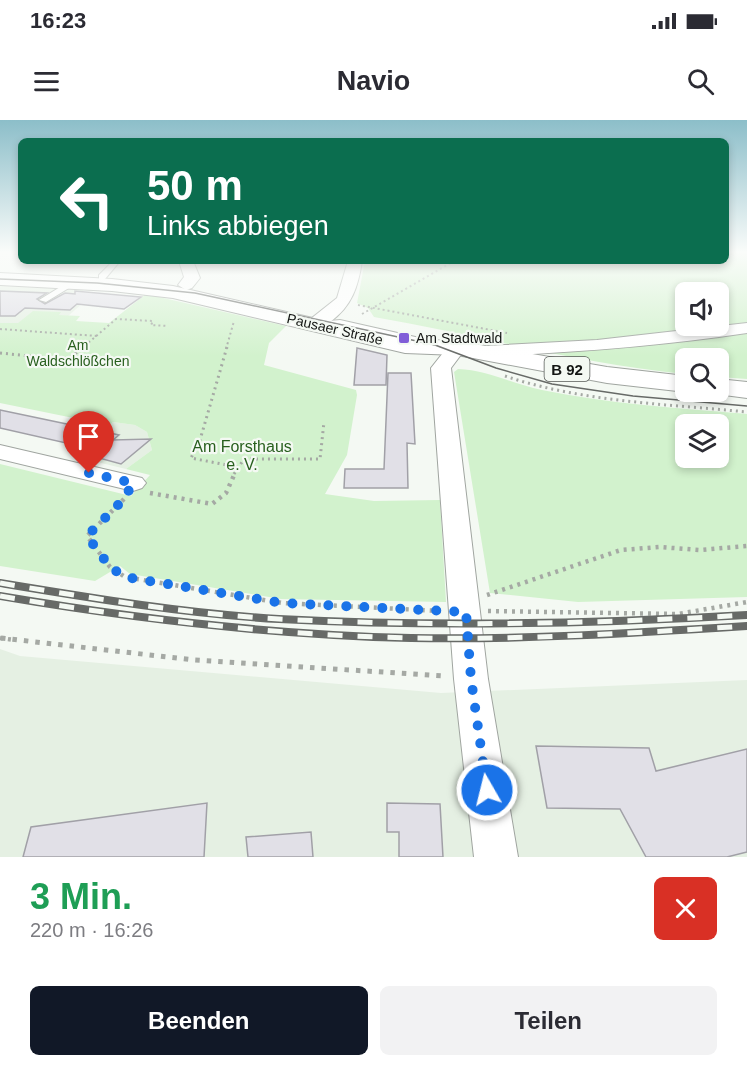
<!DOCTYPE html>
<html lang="de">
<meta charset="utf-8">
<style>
body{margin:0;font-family:Helvetica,sans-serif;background:#f2f2f3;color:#2b2b33;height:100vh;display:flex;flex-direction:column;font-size:22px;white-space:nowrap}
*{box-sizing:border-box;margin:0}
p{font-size:20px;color:#7c7c81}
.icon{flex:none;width:33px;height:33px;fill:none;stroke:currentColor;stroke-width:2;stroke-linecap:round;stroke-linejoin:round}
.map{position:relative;height:737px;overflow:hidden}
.side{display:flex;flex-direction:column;background:#fff;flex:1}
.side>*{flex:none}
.hud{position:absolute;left:18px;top:18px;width:711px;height:126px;border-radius:9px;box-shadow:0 3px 9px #0003;background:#0b6e4f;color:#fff;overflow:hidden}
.fabs{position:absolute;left:675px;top:162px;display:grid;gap:12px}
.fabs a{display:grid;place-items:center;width:54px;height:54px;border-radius:9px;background:#fff;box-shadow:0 3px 9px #0003;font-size:30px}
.pin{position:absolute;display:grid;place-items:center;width:51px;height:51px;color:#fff;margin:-62px -26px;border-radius:50% 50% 50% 0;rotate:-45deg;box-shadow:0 0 6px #0007}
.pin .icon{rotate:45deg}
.me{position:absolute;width:66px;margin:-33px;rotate:352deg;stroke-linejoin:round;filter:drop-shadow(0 0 4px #0008)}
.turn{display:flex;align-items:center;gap:21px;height:126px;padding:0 30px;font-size:27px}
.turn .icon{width:78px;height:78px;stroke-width:2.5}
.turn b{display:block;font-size:42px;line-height:51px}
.round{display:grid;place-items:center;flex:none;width:63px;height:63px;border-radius:9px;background:#f2f2f3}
.head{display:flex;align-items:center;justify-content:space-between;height:102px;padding:0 30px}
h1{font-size:36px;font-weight:800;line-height:45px;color:#1e9e55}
.primary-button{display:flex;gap:12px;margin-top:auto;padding:12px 30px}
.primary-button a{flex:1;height:69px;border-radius:9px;background:#111827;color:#fff;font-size:24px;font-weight:800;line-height:69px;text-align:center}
.primary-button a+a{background:#f2f2f3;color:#2b2b33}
.status{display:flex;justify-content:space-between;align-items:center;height:42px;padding:0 30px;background:#fff;direction:ltr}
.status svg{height:16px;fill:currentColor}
header{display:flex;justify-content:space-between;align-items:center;height:78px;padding:0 30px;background:#fff;font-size:27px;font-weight:800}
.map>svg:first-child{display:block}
.built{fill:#e5f0e3}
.green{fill:#d2f2cd;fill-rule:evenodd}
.building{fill:#e1e0e7;stroke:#a1a0a7;stroke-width:1.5}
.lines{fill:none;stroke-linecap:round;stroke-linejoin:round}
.lane-casing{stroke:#a0a5a0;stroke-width:2}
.street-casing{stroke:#a0a5a0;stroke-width:2}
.primary-casing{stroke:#a0a5a0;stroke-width:2}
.path-far3{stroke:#a5a9a4;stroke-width:2;stroke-dasharray:2 3;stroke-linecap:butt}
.path-far2{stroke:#a5a9a4;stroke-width:3;stroke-dasharray:2 4;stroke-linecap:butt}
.path-far1{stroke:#a5a9a4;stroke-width:4.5;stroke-dasharray:3 5;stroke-linecap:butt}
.path{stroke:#a5a9a4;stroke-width:5;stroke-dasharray:4.5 7;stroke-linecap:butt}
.lane{fill:#fff;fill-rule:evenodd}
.street{fill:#fff;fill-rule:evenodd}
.primary{fill:#fff;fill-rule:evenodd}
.tram{stroke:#676a67;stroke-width:1.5}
.rail-casing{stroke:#676a67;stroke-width:8}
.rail{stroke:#f4f9f3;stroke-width:5;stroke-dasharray:15;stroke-linecap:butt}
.route{stroke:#1a73e8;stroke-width:10;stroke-dasharray:0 18}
.poi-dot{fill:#815ed8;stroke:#f4f9f3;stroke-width:2}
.labels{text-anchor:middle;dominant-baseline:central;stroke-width:4.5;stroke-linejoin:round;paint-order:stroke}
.far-street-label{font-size:14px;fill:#141614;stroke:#f4f9f3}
.far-poi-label{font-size:14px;fill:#141614;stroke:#f4f9f3;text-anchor:start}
.far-park-label{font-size:14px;fill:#285f1e;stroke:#f4f9f3}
.shield{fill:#f4f9f3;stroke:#575a57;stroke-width:1.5}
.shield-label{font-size:15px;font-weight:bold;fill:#141614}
.park-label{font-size:16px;fill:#285f1e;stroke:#f4f9f3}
</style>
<div class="status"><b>16:23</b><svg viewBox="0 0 49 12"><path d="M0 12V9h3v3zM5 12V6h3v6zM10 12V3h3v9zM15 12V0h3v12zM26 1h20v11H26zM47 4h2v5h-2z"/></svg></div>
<header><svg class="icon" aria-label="menu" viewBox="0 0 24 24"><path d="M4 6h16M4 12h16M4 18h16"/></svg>Navio<svg class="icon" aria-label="search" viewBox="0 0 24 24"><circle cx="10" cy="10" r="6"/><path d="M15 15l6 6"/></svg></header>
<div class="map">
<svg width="747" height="737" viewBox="0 0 747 737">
<rect width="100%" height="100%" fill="#f4f9f3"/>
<g class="built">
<polygon points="0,166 84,170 70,181 84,182 68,196 58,195 18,203 0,203"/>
<polygon points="113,302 135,305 147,312 152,330 126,349 72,336"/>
<polygon points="0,529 20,536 441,573 747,560 747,737 0,737"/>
</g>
<g class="green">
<path d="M726 133H747V259L719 257 718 238H686L685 254C580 244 478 215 374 197L368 188 357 183 365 141H726ZM686 172H718V206H686Z"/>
<polygon points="146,174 286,206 269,223 264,245 356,270 357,275 347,335 325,374 374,381 440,380 446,482 281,479 130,454 120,446 95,461 0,446 0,344 131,376 150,355 126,349 152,330 147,312 135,305 113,302 101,312 97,305 88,301 0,283 0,203 18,203 33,191 61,192 59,195 80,196 76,201 109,203"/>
<path d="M458 249C487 250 513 264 542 270 609 284 679 288 747 294V477L578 482 490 473 454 252ZM718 304V338H686V304Z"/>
</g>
<g class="building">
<polygon points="0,171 47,173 37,179 45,184 65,173 75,174 75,171 141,177 124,189 77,184 70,190 25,188 15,196 0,196"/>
<polygon points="357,228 387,235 386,265 354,265"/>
<polygon points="388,253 411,253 415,324 407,323 408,368 344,368 345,349 384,349"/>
<polygon points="0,290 119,315 113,320 151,319 121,344 77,332 84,327 0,308"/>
<polygon points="536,626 649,628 656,651 747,629 747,732 727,737 646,737 620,689 547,688"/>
<polygon points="207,683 204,737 23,737 31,707"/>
<polygon points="387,683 440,684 443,737 399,737 399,712 387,712"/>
<polygon points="311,712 313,737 248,737 246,717"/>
</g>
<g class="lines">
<defs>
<g id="lane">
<polygon points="113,141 120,141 105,159 99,159 99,155"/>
<polygon points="70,161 77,163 46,182 39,180"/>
<polygon points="340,200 433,221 434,223 430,226 340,204 318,206 314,204 318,202"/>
</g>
<g id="street">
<polygon points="179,141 193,141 200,158 192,168 186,170 178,165 184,157"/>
<path d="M348 141H362C358 167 352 186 330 202 322 208 317 211 308 209L305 205 308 201 337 178Z"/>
<path d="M747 203V213C655 227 565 233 472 237L463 232 451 248 488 559 518 737H474L454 559 431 248 450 224 457 222 466 227 597 220Z"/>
<polygon points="0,325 142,358 146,363 142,368 133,371 0,339"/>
</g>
<g id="primary">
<polygon points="0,153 112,159 173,166 405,219 457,221 607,247 686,256 686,272 688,272 686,272 607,263 457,235 405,233 173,178 112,171 0,165"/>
<polygon points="718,259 747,262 747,278 709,273 718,272"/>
</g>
</defs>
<use href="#lane" class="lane-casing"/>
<use href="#street" class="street-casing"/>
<use href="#primary" class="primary-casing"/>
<g class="path-far3">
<polyline points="358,185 507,213"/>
<polyline points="362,194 454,141"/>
<polyline points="0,209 97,216"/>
<polyline points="81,229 116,199 153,201 151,205 168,206"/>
<polyline points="226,229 234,201"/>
</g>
<g class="path-far2">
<polyline points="227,227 200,320 191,338 237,347"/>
<polyline points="0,233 68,240 83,227"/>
<path d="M505 256C582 282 666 284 747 292"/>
<polyline points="234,354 244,339 320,339 324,302"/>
</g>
<g class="path-far1">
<polyline points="150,373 212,384 226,373 235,353"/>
<polyline points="124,379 87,416 110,447 125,457 282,483 441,491"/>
<polyline points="487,475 621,430 660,427 699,430 747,426"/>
<polyline points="488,491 678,494 747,482"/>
<polyline points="0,518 14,520"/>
</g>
<polyline class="path" points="1,518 194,540 444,556"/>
<use href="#lane" class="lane"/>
<use href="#street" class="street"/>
<use href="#primary" class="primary"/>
<polyline class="tram" points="0,159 97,163 195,173 435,225 496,248 552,264 633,276 747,286"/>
<defs>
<g id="rail">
<path d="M0 463C91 478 187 494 279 499 436 507 591 504 747 495"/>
<path d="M0 476C136 499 273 515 411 518 523 520 635 513 747 506"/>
</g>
</defs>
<use href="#rail" class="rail-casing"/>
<use href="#rail" class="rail"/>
</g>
<linearGradient id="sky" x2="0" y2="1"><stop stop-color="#8cbec9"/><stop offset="0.56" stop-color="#fafcfa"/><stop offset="1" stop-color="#fafcfa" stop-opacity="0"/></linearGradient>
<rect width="747" height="236" fill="url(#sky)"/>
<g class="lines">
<polyline class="route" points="89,353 133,363 124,379 87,416 110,447 125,457 282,483 466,492 471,559 487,670"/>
</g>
<rect class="poi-dot" x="398" y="212" width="12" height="12" rx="3"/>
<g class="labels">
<g class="far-street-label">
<text transform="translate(335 209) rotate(13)">Pausaer Straße</text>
</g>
<g class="far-poi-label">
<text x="416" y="218">Am Stadtwald</text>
</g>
<g class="far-park-label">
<text x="78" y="225">Am<tspan x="78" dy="16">Waldschlößchen</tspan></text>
</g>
<rect class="shield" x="544.5" y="237" width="45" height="24" rx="4.5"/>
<g class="shield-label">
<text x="567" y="249">B 92</text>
</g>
<g class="park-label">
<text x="242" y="326">Am Forsthaus<tspan x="242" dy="18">e. V.</tspan></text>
</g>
</g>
</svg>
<div class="fabs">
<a><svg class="icon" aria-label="sound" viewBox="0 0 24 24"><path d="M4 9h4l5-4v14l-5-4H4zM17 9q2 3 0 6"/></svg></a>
<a><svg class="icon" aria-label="search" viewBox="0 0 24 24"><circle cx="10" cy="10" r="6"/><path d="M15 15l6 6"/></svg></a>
<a><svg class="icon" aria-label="layers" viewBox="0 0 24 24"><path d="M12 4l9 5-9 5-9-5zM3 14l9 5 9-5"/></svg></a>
</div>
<div class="pin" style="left:89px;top:353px;background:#d93025"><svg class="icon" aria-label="arrive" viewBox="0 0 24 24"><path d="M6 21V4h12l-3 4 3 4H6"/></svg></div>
<svg class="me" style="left:487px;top:670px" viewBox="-20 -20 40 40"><circle r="17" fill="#1a73e8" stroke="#fff" stroke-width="3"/><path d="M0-11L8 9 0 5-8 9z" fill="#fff"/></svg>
<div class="hud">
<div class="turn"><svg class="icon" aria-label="left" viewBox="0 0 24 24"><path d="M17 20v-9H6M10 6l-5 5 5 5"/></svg><div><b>50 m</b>Links abbiegen</div></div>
</div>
</div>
<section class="side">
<div class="head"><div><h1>3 Min.</h1><p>220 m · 16:26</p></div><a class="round" style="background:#d93025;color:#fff"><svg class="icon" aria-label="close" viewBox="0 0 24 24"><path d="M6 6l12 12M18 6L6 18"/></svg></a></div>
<div class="primary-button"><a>Beenden</a><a>Teilen</a></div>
</section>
